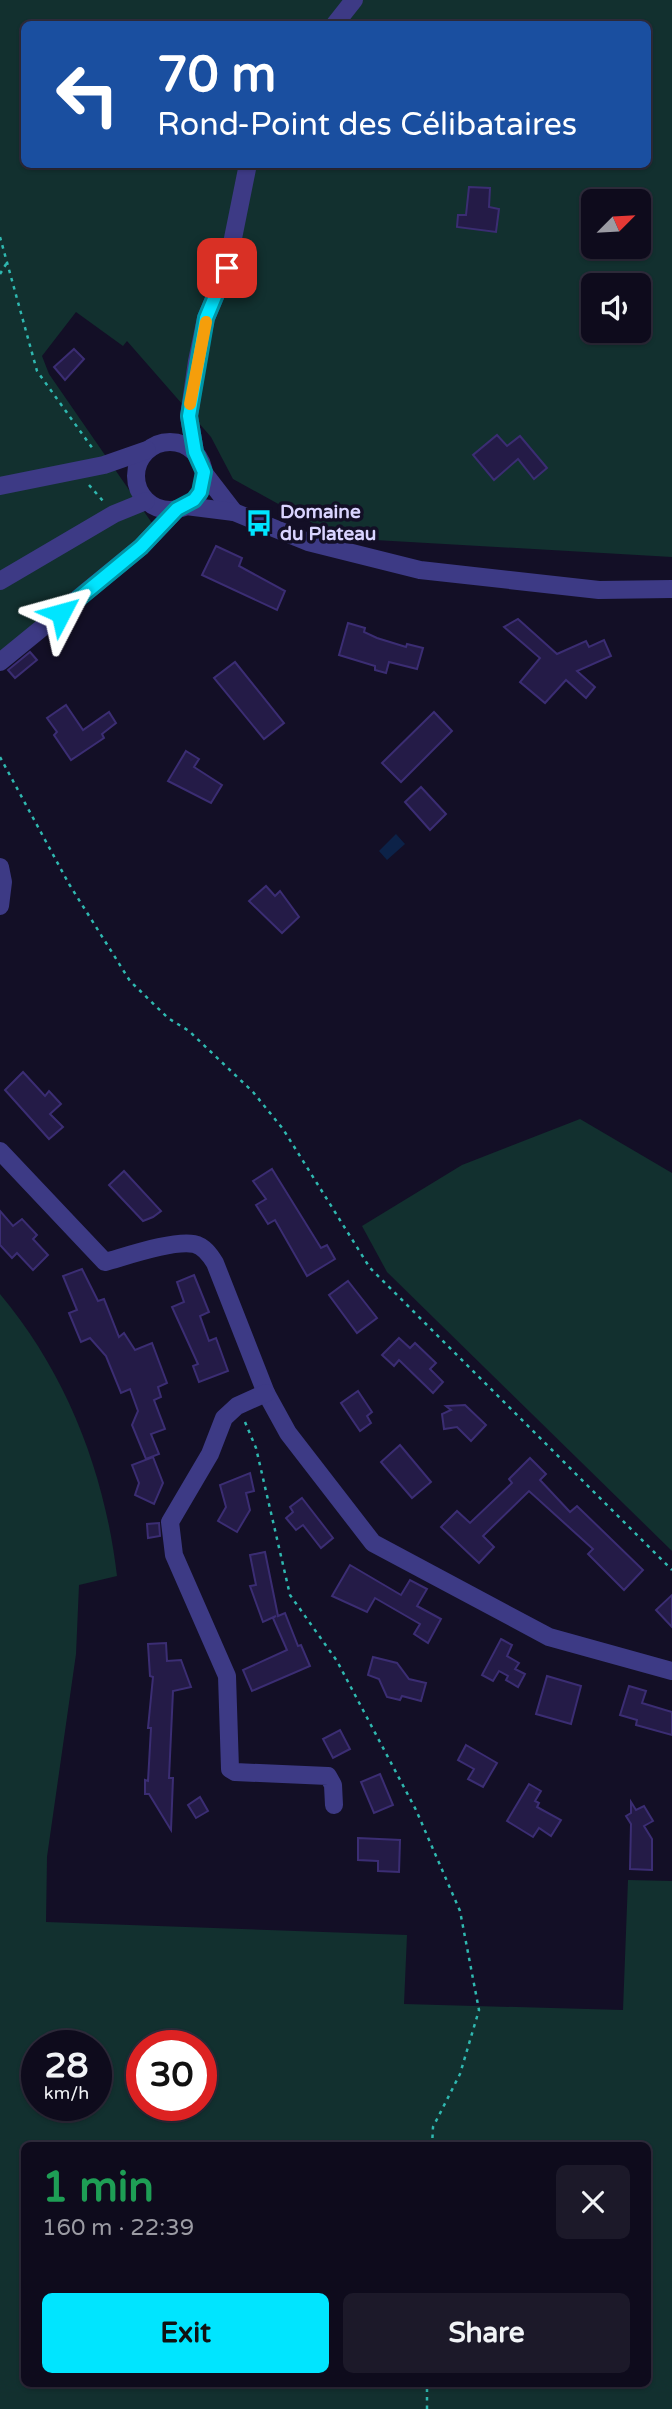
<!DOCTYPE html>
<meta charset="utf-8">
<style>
body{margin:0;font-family:"Varela Round",sans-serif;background:#1c1929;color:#f1f3f6;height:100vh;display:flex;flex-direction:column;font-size:26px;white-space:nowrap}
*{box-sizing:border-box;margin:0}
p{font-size:23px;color:#9b9ba3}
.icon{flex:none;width:38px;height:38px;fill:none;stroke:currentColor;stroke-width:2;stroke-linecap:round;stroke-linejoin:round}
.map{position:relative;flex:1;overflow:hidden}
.drawer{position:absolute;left:21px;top:2142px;width:630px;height:245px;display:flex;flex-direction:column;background:#0e0b1c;border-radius:10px;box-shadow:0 2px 5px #0004,0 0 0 2px #2e2b3b}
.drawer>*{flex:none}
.top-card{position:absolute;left:21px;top:21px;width:630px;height:147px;border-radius:10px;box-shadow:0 2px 5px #0004,0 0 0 2px #2e2b3b;background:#1a4fa0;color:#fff;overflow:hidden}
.needle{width:46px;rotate:66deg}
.tools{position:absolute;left:581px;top:189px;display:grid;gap:14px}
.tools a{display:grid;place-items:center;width:70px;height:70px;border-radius:10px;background:#0e0b1c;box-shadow:0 2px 5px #0004,0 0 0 2px #2e2b3b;font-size:35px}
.speed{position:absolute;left:21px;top:2030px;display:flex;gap:14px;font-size:35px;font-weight:700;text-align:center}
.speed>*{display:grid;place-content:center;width:91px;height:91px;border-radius:50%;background:#0e0b1c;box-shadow:0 2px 5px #0004,0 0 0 2px #2e2b3b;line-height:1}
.speed small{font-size:18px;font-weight:400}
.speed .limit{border:10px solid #d22;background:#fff;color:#111}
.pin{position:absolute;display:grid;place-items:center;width:60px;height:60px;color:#fff;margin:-30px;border-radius:14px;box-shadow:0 4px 10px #0006}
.me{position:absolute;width:77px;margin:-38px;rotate:51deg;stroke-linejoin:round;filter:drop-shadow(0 0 5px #0008)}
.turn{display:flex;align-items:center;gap:24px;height:147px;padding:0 21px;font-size:32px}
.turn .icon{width:91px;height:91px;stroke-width:2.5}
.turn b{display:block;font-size:49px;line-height:60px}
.round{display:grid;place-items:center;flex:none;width:74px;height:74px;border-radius:10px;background:#1c1929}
.summary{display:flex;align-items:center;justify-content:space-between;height:119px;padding:0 21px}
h1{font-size:42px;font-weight:700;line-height:52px;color:#1e9e55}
.button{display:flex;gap:14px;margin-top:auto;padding:14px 21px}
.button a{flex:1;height:80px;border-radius:10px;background:#00e5ff;color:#111;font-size:28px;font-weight:700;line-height:80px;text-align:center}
.button a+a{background:#1c1929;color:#f1f3f6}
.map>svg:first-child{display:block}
.green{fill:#12302f;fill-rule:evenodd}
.water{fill:#0c2248}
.building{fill:#241b47;stroke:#3b2d73;stroke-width:2}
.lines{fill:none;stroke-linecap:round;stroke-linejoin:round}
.path{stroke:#2fb8b0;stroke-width:2.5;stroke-dasharray:3.5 5;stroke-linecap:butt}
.minor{stroke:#3d3a85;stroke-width:18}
.route-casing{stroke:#0095a6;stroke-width:18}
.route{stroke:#00e5ff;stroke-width:12}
.slow{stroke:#f59e0b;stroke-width:12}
.labels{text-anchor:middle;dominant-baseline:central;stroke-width:7;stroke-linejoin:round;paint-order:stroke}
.poi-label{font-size:19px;font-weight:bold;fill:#d9d4ff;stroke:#130f26;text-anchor:start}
</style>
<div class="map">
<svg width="672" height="2409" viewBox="0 0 672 2409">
<rect width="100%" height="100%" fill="#130f26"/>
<g class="green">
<path d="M0 0H672V557L340 538 233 479 211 437 127 341 123 346 76 312 42 356 49 374 154 526 0 663ZM24 24H648V164H24ZM593 201H639V247H593ZM593 285H639V331H593Z"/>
<polygon points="580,1119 672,1173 672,1551 387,1272 362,1226 462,1165"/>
<path d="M0 1294C67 1374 105 1473 117 1576L79 1585 76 1654 47 1857 46 1922 407 1935 404 2004 623 2010 628 1880 672 1881V2409H0ZM37 2046H96V2105H37ZM142 2046H201V2105H142ZM24 2146H648V2384H24Z"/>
</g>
<polygon class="water" points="396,834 405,844 387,860 379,851"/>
<g class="building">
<polygon points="469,187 490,188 489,207 499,209 496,232 457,227 458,215 466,215"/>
<polygon points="74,349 84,359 65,380 54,367"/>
<polygon points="497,435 507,446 520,436 547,468 534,479 518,459 494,480 473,455"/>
<polygon points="216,546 242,558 239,566 285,591 277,610 202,575"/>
<polygon points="518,619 557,654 586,641 589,647 604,640 611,656 577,671 595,687 586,698 566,680 545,703 520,682 540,658 504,627"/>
<polygon points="348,623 365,628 364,632 377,638 406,647 407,644 423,648 417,669 389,662 386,673 375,670 375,666 339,655"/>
<polygon points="30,652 37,660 15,678 8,670"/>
<polygon points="235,662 284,723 264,739 214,678"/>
<polygon points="66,705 83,730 109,712 116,723 102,734 104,738 71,760 54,735 57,732 47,718"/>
<polygon points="434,712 452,731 401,782 382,763"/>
<polygon points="186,751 199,759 194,767 222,785 211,803 168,781"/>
<polygon points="421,787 446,814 430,830 405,802"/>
<polygon points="266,886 275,896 280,891 299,917 282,933 249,901"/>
<polygon points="23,1072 45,1096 49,1091 61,1104 50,1114 63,1127 49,1139 5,1090"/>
<polygon points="272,1169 321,1248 327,1245 335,1259 307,1276 275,1220 268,1224 256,1205 266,1199 253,1181"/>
<polygon points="124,1171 161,1211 153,1217 143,1221 109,1185"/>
<polygon points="0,1211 13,1226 22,1219 37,1235 33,1239 48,1255 33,1270 17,1253 12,1258 0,1245"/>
<polygon points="82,1269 98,1301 104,1299 119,1337 124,1333 135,1350 152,1343 167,1383 158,1387 161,1397 154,1400 165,1429 151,1434 159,1454 146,1459 132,1425 138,1411 130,1389 121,1393 106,1356 90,1338 81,1342 69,1313 77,1310 63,1276"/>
<polygon points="194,1275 209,1312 200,1316 209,1341 216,1338 228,1371 199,1382 193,1366 198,1364 172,1307 184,1302 177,1282"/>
<polygon points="348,1281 377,1318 357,1333 329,1295"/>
<polygon points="399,1338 410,1348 415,1343 436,1363 430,1369 443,1382 433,1393 399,1360 394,1366 382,1355"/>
<polygon points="358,1391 372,1412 367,1416 371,1423 360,1431 341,1403"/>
<polygon points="465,1405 486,1425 471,1441 457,1427 444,1429 442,1414 451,1410 446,1406"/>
<polygon points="400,1445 431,1482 412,1498 381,1462"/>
<polygon points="153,1457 163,1483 154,1504 135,1495 139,1483 132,1465"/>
<polygon points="530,1458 546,1474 540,1480 570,1512 577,1506 643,1570 624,1590 588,1554 593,1549 529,1491 483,1536 494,1547 479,1563 441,1527 457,1511 470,1523 512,1483 509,1479"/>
<polygon points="250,1473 254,1491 246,1493 250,1510 237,1532 218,1521 226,1507 220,1485"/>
<polygon points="302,1498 333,1538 321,1548 303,1525 296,1530 286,1518 293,1512 290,1507"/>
<polygon points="159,1523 160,1536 148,1538 147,1524"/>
<polygon points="265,1552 278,1616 285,1613 298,1646 301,1645 310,1666 252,1691 243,1670 287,1650 273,1618 276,1616 263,1622 250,1586 256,1585 250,1555"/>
<polygon points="350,1565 401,1595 410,1580 427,1589 417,1606 441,1619 428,1643 414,1634 420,1624 375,1598 367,1612 332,1596"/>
<polygon points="672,1595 672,1627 656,1610"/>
<polygon points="501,1639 512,1645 507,1656 519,1663 515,1669 525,1674 518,1687 506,1680 508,1676 499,1671 493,1681 482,1675"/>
<polygon points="166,1643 167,1661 181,1660 191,1687 173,1691 169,1778 173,1778 171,1830 149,1794 145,1794 145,1780 148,1781 151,1728 148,1728 153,1677 150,1676 148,1644"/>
<polygon points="373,1657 397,1663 409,1679 426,1683 421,1701 402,1696 400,1700 387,1697 379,1679 368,1675"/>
<polygon points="547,1676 581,1686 571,1724 536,1714"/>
<polygon points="629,1686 646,1691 642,1703 672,1712 672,1735 636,1725 637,1720 620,1715"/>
<polygon points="340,1730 350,1749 333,1758 323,1739"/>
<polygon points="466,1745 497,1763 483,1787 468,1779 474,1769 458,1760"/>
<polygon points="380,1774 393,1805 374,1813 361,1782"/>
<polygon points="529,1784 541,1791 535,1801 539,1803 537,1807 561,1820 551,1836 539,1828 533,1837 507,1821"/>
<polygon points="200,1797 208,1811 196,1818 188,1805"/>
<polygon points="631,1802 636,1810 644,1806 653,1821 644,1826 652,1839 652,1870 630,1869 631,1824 626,1816 631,1813"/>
<polygon points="358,1838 400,1840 399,1872 378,1871 378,1861 358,1860"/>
</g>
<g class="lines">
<g class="path">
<polyline points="0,237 37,371 93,449"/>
<polyline points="0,274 8,261"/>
<polyline points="89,485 103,501"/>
<polyline points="0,757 69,884 130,981 168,1018 189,1031 253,1092 283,1129 370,1268 672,1570"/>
<polyline points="245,1422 256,1448 290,1595 337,1661 416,1810 460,1911 479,2010 460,2074 433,2127 432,2146"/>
<polyline points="427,2409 427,2384"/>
</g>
<g class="minor">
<polyline points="335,24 354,0"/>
<circle cx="170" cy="476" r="34"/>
<polyline points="195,452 189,416 197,361 206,318 227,268 248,164"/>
<polyline points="204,473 234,512"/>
<polyline points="0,486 104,465 147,450"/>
<polyline points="186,506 234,512 308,542 420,570 599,590 672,589"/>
<polyline points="0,581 114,514 146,501"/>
<polyline points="0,662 141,547 177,509"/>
<polyline points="0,867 3,882 0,906"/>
<path d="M0 1151 105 1262C127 1256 173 1240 194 1244 204 1246 210 1255 215 1263L266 1393 288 1433 373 1543 549 1637 672 1671"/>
<polyline points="266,1393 237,1406 224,1418 210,1454 170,1522 174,1555 227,1676 230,1769 235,1772 328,1776 333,1785 334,1805"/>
</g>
</g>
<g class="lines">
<defs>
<polyline id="route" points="61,613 141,547 177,509 194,500 200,492 204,472 195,452 189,416 206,318 227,268"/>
</defs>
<use href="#route" class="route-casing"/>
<use href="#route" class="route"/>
<polyline class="slow" points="190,404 206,322"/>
</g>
<defs>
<symbol id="bus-bare" viewBox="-9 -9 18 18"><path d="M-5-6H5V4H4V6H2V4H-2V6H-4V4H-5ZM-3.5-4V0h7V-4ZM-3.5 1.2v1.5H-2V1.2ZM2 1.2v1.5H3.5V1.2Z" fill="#00e5ff" stroke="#130f26" stroke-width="2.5" paint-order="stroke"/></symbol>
</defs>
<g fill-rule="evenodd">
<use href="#bus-bare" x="240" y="504" width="38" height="38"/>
</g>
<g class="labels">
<g class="poi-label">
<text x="280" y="512">Domaine<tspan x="280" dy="22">du Plateau</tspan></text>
</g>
</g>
</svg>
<div class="tools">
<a><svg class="needle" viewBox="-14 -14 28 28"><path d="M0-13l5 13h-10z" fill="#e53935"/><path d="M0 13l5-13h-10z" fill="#9b9ba3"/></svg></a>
<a><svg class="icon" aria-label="sound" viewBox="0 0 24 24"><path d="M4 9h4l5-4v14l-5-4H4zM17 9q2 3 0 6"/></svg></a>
</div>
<div class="speed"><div>28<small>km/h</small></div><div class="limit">30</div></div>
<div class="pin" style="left:227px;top:268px;background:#d93025"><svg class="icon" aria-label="arrive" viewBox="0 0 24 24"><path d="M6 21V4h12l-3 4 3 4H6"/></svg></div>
<svg class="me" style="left:61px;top:613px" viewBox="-20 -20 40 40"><path d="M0-17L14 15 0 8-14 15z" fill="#00e5ff" stroke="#fff" stroke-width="4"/></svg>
<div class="top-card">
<div class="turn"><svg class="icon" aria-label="left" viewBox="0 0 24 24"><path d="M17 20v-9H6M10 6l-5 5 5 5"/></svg><div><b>70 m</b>Rond-Point des Célibataires</div></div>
</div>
<section class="drawer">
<div class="summary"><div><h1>1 min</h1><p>160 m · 22:39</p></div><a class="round"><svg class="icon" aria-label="close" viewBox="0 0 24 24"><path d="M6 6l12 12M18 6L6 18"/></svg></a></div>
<div class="button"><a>Exit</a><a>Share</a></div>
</section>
</div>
